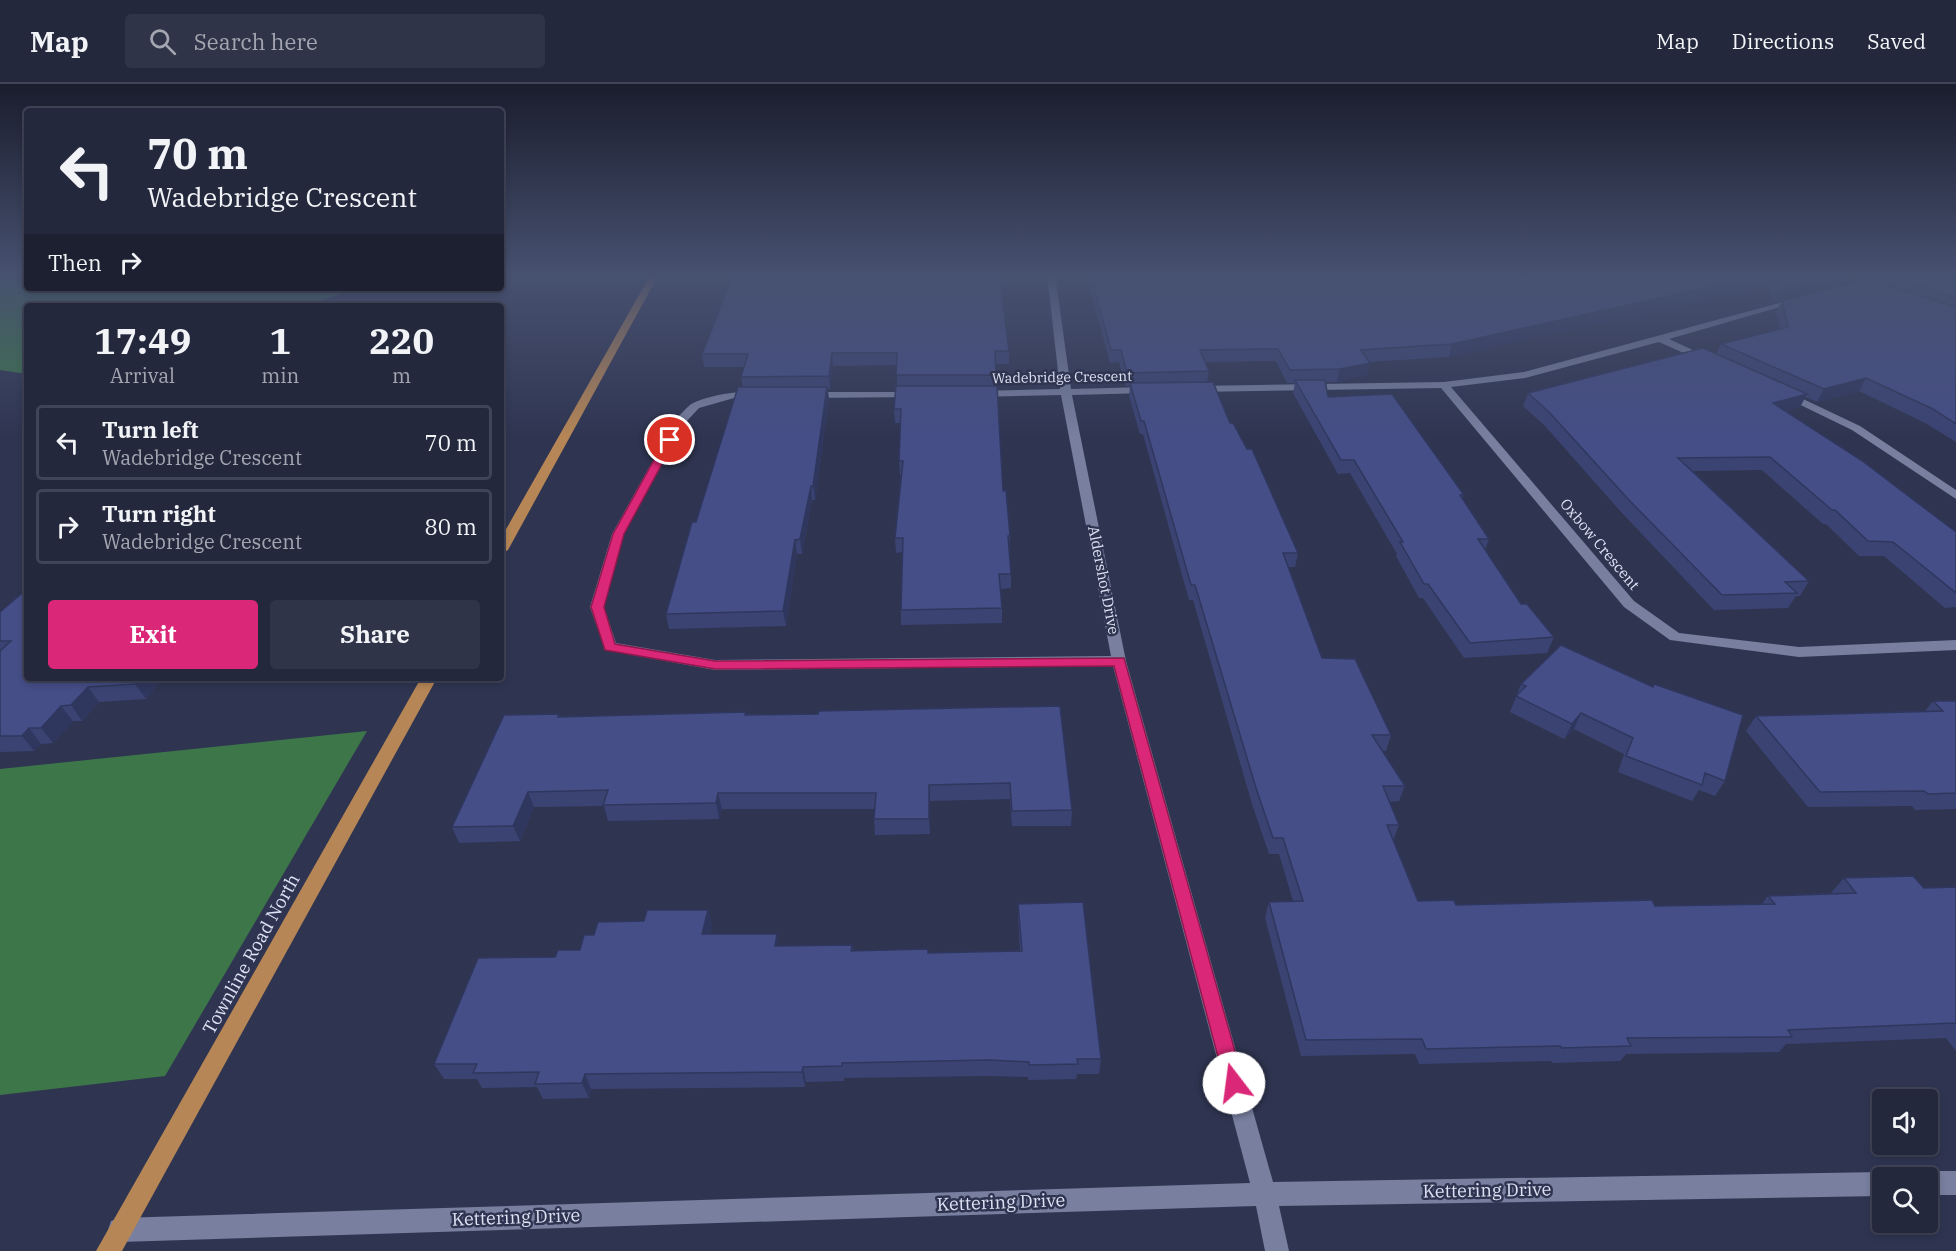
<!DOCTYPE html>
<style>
body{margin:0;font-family:"IBM Plex Serif",serif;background:#2f3448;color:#f1f3f6;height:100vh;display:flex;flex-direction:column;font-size:22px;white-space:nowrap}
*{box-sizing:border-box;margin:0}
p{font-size:20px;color:#a3a6b0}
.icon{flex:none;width:33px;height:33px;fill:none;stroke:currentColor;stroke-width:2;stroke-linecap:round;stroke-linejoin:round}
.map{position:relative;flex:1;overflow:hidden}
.drawer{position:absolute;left:24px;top:219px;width:480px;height:378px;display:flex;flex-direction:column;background:#23283d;border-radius:6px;box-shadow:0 3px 9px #0003,0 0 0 2px #404457}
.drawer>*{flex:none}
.hud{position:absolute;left:24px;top:24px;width:480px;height:183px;border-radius:6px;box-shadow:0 3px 9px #0003,0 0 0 2px #404457;background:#23283d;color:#f1f3f6;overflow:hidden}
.tools{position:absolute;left:1872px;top:1005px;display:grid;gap:12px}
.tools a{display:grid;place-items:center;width:66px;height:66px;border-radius:6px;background:#23283d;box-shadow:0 3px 9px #0003,0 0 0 2px #404457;font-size:30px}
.pin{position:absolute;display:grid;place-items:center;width:51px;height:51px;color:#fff;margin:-26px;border:3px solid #fff;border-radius:50%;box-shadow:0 2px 6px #0007}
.me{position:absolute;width:66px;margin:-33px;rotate:345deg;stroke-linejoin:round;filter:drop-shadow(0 0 4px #0008)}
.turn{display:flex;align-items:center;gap:21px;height:126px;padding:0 24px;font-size:27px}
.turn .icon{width:78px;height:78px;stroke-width:2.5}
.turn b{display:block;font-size:42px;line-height:51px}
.then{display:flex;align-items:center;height:57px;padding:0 24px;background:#0003;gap:12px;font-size:22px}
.eta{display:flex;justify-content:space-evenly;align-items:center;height:102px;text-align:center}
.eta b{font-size:36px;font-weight:700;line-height:42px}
.cta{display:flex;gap:12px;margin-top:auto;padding:12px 24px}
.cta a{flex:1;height:69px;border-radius:6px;background:#db2777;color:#fff;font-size:24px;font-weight:700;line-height:69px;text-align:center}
.cta a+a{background:#2f3448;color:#f1f3f6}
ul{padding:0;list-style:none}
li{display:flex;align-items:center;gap:18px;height:75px;margin:0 12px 9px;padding:0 12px;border:3px solid #404457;border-radius:6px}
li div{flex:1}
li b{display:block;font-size:22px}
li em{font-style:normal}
header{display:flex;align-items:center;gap:36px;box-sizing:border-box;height:84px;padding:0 30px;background:#23283d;border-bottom:2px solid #404457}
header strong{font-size:28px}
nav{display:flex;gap:33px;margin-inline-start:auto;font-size:21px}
.search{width:420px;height:54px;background:#2f3448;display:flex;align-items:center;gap:15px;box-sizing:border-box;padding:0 21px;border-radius:6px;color:#a3a6b0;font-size:22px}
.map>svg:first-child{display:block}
.forest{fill:#3d7649}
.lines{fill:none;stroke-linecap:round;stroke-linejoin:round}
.minor{fill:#787f9f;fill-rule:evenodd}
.major{fill:#b68656;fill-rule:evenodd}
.wall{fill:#3b4373;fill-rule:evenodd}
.shaded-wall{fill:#30375e}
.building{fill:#454e86;stroke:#30375e;stroke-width:1.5}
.route{fill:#db2777;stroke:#8e194d;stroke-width:1.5}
.labels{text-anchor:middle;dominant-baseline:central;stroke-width:5;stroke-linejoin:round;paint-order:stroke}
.far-street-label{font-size:14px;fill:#dee2f4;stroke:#2f3551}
.street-label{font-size:15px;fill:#dee2f4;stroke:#2f3551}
.near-street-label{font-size:18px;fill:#dee2f4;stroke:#2f3551}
</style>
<header>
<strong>Map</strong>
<div class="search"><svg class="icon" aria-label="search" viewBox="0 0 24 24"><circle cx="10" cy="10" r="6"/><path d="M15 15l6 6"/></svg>Search here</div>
<nav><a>Map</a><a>Directions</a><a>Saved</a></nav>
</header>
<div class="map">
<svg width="1956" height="1167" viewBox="0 0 1956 1167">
<rect width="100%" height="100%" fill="#2f3551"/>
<g class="forest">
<polygon points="0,190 27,190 27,204 357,204 306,222 27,222 27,290 0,286"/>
<polygon points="367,647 165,992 0,1011 0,685"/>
</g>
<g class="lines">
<g class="minor">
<path d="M1047 190H1055L1071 305 1147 303 1152 306 1147 309 1072 311 1126 577 1273 1098 1882 1088 1891 1094H1882V1112L1279 1122 1289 1167H1265L1256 1122 120 1158 111 1155 108 1146 111 1137 120 1134 1250 1099 1113 582 715 586 605 566 590 523 612 450 676 335C681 330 685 325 690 321 701 313 748 303 759 311L758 313 734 314 699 324 685 339 624 450 604 523 616 559 715 576 1111 572 1061 311 976 313 971 310 976 307 1060 305Z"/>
<polygon points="1897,190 1913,190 1858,205 1854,202"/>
<polygon points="1794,215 1801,217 1669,255 1710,274 1710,278 1704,278 1659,258 1525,294 1451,303 1634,517 1679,549 1799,563 1956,556 1956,566 1799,573 1670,556 1624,523 1441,304 1195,308 1190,305 1195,302 1444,298 1524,288"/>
<polygon points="1784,306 1860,342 1956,406 1956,415 1852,346 1780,311 1780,307"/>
<polygon points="913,308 917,309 917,313 808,314 803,311 808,308"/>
<polygon points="1928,1087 1956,1087 1956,1111 1928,1111 1928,1094 1918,1094"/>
</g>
<g class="major">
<polygon points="651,190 659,190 508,466 501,470 501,454"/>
<polygon points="421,594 437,594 122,1167 96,1167"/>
</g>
</g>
<g class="wall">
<path d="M1086 190H1956V358L1925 339 1859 307 1817 318 1805 313 1800 323 1785 327 1956 448V523L1945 524 1884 472H1859L1826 440H1823L1762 386 1693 387 1809 497 1800 512H1796L1788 524 1714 526 1622 429 1545 342 1523 322 1528 309 1716 270 1721 260 1780 245 1776 228 1782 217 1864 196 1849 193 1844 201 1773 218 1769 200 1449 273 1369 278 1367 291 1337 298H1326L1328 313 1464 411 1462 415 1489 455 1485 466 1521 520 1554 553 1547 569 1464 574 1423 514H1419L1396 472 1397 470 1350 389 1338 390 1293 309 1295 299H1287L1276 277 1205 278 1209 287 1207 298 1230 339 1298 469 1295 483H1288L1322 574 1391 651 1386 667H1382L1405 702 1399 717 1389 718 1399 741 1393 757 1418 817 1456 821 1655 822 1761 821 1768 812 1831 809 1844 794 1924 804 1956 803V967L1946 954 1786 960 1779 968 1626 970 1620 977 1552 979 1551 977 1419 980 1415 970 1301 972 1265 834 1269 818 1293 817 1279 770H1269L1252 720 1193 516H1189L1143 350H1140L1129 312 1130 302H1126L1119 278 1110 279ZM1884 193 1880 199 1869 195Z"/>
<polygon points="1009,267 1009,280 995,280 1003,407 1010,452 1009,466 1011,490 1011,504 1000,505 1002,524 1002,539 901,541 901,526 902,468 896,469 895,454 901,391 900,391 899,377 901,339 895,339 894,325 897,302 897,281 833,282 830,305 828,305 829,316 815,416 812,416 802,470 797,470 786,542 669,545 666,530 696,438 743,303 741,293 744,283 704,283 702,270"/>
<polygon points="0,528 27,594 162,594 146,615 99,618 82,637 73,637 53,659 41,660 34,667 0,668"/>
<polygon points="1521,600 1725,697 1715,712 1699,706 1692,717 1618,688 1624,670 1574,645 1564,655 1510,628"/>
<polygon points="1933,617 1956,617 1956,725 1915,726 1912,722 1808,723 1746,647 1756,632 1925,627"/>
<polygon points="1060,622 1072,726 1071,742 1012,742 1010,715 930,717 930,750 875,751 874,735 875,725 722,725 719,735 608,737 604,722 534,723 520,757 459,759 452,743 559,630 560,633 746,628 746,630 818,630"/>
<polygon points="1018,820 1101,975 1099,990 1077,990 1076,995 1028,996 1028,993 988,992 844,994 844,997 806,998 805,1003 591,1005 589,1014 543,1015 537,1003 482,1004 477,995 444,995 434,980 555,873 580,866 594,851 644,837 708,826 712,842 710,850 779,862 852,861 853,867 928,869 1020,867 1018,835"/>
</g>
<g class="shaded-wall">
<polygon points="1768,190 1774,190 1769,200 1449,273 1452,260"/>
<polygon points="1846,190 1850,190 1844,201 1773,218 1779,206"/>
<polygon points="1869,190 1899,190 1885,191 1884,193 1866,196"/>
<polygon points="832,269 833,282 830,305 829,292"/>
<polygon points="1370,279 1367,291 1337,298 1340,285"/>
<polygon points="1866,294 1859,307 1817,318 1824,305"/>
<polygon points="827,303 829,316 815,416 813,402"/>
<polygon points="1807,310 1800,323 1766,332 1773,319"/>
<polygon points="811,402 812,416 802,470 800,455"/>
<polygon points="795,456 797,470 786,542 783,527"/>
<polygon points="140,594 162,594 146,615 135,600"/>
<polygon points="88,603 99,618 82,637 71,621"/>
<polygon points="61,622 73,637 53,659 41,644"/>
<polygon points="1581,629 1574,645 1564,655 1572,640"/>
<polygon points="29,644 41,660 34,667 22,652"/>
<polygon points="929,701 930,717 930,750 929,735"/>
<polygon points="528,708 534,723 520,757 513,742"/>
<polygon points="718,709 722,725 719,735 716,719"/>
<polygon points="708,826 712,842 707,866 702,850"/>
<polygon points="777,850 780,865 775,862"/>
<polygon points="803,983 806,998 805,1003 802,988"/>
<polygon points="585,990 591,1005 589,1014 582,999"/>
</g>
<g class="building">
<polygon points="738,190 999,190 1009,267 995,267 996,291 896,291 897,269 832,269 829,292 741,293 748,270 702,270 733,192"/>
<polygon points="1090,190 1768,190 1452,260 1361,266 1370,279 1340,285 1290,286 1278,265 1200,266 1209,287 1127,289 1121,266 1111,266"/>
<polygon points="1775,190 1846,190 1779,206"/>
<polygon points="1887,190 1956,190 1956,214 1885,191"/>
<polygon points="1867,195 1956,223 1956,340 1933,325 1866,294 1824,305 1721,260 1788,243 1782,217"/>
<polygon points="1703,264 1807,310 1773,319 1861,376 1956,448 1956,509 1893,458 1868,457 1835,426 1832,426 1770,373 1678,374 1809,497 1785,498 1797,509 1722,511 1628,415 1550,329 1528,309"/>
<polygon points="1295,296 1325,296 1328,313 1392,310 1464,411 1460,411 1489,455 1478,455 1521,520 1527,520 1554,553 1470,559 1428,500 1424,500 1400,458 1403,458 1354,376 1341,376"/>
<polygon points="1213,298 1230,339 1233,339 1247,365 1252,365 1298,469 1283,469 1322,574 1355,575 1391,651 1372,651 1405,702 1383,702 1399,741 1387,741 1418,817 1454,816 1456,821 1652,816 1655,822 1775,820 1768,812 1856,809 1844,794 1913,792 1924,804 1956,803 1956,939 1788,946 1792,953 1627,954 1631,962 1562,964 1560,962 1426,965 1422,955 1306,956 1269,818 1303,817 1283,754 1273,754 1256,704 1195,501 1191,501 1144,337 1141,337 1130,299"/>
<polygon points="896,302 997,302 1003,407 1006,406 1010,452 1008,452 1011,490 999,490 1002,524 901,526 903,454 895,454 903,377 899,377 901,325 894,325"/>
<polygon points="738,303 827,303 813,402 811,402 800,455 795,456 783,527 666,530 692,438 696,438"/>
<polygon points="27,505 27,594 140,594 135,600 88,603 71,621 61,622 41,644 29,644 22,652 0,652 0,567 11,557 0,557 0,528"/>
<polygon points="1561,561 1653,603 1654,600 1743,631 1725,697 1705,689 1702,701 1626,672 1633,654 1581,629 1572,640 1516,612 1526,602 1521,600"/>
<polygon points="1933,617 1956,617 1956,709 1928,710 1924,707 1820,708 1756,632 1943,627"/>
<polygon points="1060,622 1072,726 1012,727 1010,699 929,701 929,735 874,735 876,709 718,709 716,719 603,721 608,706 528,708 513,742 452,743 504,631 559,630 558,633 746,628 745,631 818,630 819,627"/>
<polygon points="1083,818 1101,975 1077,975 1078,980 1029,981 1029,978 989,976 842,979 842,982 803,983 802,988 585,990 582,999 535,1000 539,988 473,989 477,980 434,980 478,874 555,873 558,866 580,866 584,851 594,851 598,838 644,837 647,826 708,826 702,850 777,850 775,862 852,861 851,867 928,865 928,869 1022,867 1018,820"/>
</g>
<linearGradient id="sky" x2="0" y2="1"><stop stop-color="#1a1d2d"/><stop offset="0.54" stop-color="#475170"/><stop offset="1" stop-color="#475170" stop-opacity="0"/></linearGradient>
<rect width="1956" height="354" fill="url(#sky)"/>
<polygon class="route" points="670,352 675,356 624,450 604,523 615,560 715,577 1124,574 1244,999 1242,1006 1234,1008 1227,1006 1225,999 1114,582 715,585 605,566 591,523 613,450 665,356"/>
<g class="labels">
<g class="far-street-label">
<text transform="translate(1062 293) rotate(-1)">Wadebridge Crescent</text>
</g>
<g class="street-label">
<text transform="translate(1600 460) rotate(50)">Oxbow Crescent</text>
<text transform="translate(1104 496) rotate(79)">Aldershot Drive</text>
</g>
<g class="near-street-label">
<text transform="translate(251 870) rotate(-61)">Townline Road North</text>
<text transform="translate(1487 1106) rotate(-1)">Kettering Drive</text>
<text transform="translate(1001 1118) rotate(-2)">Kettering Drive</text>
<text transform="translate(516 1133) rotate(-2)">Kettering Drive</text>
</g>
</g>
</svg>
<div class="tools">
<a><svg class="icon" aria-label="sound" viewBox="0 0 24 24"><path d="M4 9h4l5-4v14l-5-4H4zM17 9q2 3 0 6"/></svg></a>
<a><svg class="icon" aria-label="search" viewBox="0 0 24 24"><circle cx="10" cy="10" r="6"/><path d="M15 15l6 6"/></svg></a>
</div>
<div class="pin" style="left:670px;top:356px;background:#d93025"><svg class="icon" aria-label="arrive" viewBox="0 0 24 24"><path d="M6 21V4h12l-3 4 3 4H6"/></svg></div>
<svg class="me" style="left:1234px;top:999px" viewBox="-20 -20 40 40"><circle r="19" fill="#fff"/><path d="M0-13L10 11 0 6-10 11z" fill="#db2777"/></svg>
<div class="hud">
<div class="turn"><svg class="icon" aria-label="left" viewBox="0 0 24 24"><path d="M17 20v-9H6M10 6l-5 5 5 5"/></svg><div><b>70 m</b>Wadebridge Crescent</div></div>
<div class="then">Then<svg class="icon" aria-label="right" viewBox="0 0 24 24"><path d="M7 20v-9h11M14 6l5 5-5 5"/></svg></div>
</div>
<section class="drawer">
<div class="eta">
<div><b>17:49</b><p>Arrival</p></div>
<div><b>1</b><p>min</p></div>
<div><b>220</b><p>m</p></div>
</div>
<ul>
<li><svg class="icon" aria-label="left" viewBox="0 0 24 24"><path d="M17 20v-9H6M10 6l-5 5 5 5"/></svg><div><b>Turn left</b><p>Wadebridge Crescent</p></div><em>70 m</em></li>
<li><svg class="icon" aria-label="right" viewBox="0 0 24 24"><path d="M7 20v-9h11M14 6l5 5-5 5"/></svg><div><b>Turn right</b><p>Wadebridge Crescent</p></div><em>80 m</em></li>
</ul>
<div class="cta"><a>Exit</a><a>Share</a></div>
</section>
</div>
